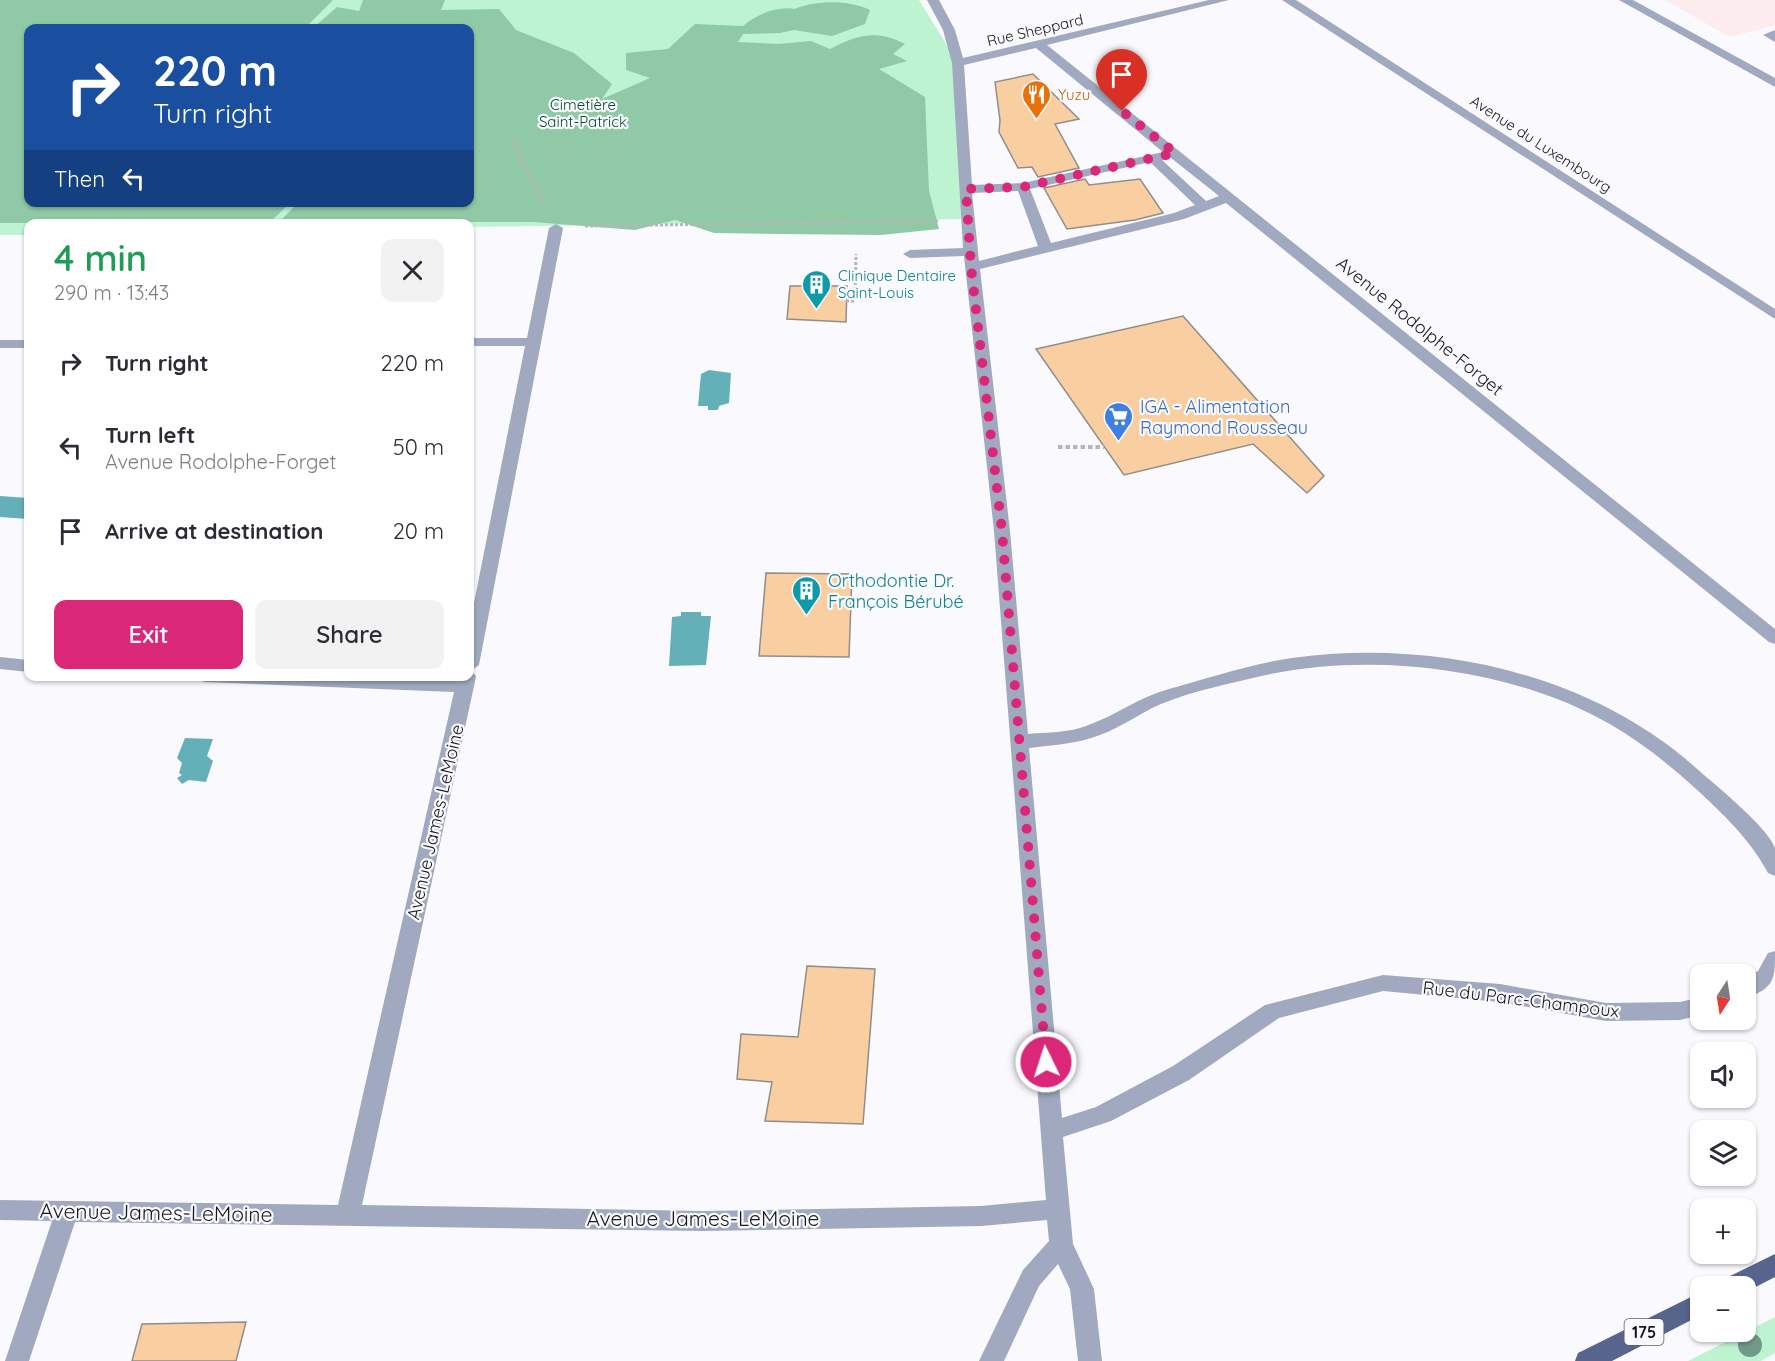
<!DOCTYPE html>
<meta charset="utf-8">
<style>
body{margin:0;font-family:Quicksand,sans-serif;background:#f2f2f3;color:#2b2b33;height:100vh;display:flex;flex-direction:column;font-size:22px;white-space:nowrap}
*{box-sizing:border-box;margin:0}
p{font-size:20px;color:#7c7c81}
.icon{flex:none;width:33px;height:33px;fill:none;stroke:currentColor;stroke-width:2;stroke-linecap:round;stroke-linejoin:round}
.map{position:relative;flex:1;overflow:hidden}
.side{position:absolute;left:24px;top:219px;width:450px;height:462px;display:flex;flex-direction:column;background:#fff;border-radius:12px;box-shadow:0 2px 4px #0004}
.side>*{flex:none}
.hud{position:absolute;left:24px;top:24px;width:450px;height:183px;border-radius:12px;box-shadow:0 2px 4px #0004;background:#1a4fa0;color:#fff;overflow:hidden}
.needle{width:39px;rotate:192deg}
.buttons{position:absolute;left:1690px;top:964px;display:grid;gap:12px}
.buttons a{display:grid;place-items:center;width:66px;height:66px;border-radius:12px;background:#fff;box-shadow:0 2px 4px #0004;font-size:30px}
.pin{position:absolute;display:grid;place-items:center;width:51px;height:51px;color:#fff;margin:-62px -26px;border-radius:50% 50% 50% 0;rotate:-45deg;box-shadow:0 0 6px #0007}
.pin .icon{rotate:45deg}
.me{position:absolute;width:66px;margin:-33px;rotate:356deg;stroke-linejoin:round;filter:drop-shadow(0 0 4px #0008)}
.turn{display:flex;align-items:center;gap:21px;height:126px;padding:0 30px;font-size:27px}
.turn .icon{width:78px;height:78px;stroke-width:2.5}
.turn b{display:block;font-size:42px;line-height:51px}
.then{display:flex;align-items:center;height:57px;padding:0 30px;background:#0003;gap:12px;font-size:22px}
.round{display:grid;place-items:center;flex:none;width:63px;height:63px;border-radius:12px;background:#f2f2f3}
.summary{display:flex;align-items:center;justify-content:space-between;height:102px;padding:0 30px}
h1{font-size:36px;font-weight:600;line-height:45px;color:#1e9e55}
.button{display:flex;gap:12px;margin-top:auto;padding:12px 30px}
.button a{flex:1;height:69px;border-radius:12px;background:#db2777;color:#fff;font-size:24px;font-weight:600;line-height:69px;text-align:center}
.button a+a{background:#f2f2f3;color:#2b2b33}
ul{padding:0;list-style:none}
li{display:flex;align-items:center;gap:18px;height:84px;padding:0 30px}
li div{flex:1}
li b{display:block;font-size:22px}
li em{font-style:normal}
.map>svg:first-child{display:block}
.education{fill:#fcecee}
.green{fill:#bef3d2;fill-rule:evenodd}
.forest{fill:#90c9a6}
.water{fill:#64b0b9}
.building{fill:#f9cfa1;stroke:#908d8b;stroke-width:1.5}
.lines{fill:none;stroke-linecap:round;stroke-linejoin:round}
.path-far1{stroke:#b6b6b9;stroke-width:3;stroke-dasharray:3 2;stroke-linecap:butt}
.path{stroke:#b6b6b9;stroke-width:4;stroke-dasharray:4.5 3;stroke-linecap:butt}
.minor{fill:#a0a9c0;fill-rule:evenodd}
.major{fill:#57658c;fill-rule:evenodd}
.tree{fill:#729a8a}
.route{stroke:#db2777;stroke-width:10;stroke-dasharray:0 18}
.labels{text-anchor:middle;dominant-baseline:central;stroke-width:4.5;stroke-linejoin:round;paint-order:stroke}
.far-street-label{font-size:15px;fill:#181819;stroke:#fafafe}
.far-food-label{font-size:15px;fill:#c56008;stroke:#fafafe;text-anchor:start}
.far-park-label{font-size:15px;fill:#024c2c;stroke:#fafafe}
.far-culture-label{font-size:15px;fill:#0d838f;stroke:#fafafe;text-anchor:start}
.shield{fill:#fafafe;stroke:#5c5c5e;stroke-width:1.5}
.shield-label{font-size:16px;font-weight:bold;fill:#181819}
.street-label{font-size:18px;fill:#181819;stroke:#fafafe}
.shop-label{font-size:18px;fill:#366cbe;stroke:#fafafe;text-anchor:start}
.culture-label{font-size:18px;fill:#0d838f;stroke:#fafafe;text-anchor:start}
.near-street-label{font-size:21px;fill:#181819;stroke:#fafafe}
</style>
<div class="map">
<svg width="1775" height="1361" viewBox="0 0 1775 1361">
<rect width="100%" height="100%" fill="#fafafe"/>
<polygon class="education" points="1665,0 1775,0 1775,25 1730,37"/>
<g class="green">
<path d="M0 0H919L958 63 967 219 470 227V224H28V235H0ZM28 28H470V202H28Z"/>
<polygon points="1775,1317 1775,1353 1761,1361 1688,1361"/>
</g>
<g class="forest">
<polygon points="0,0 333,0 305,28 28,28 28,202 290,203 269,223 0,223"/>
<path d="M363 0H445L441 10 499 9 516 30 574 53 612 84 602 99 650 78 626 70V53L668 49 695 24 743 26C757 14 777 6 795 9 817 0 849 0 870 10L865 24 832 36 794 30 780 33 743 34 738 42 778 44 811 41 830 49C857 35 876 29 905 44L893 54 907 61 879 69 925 97 929 191 939 229 881 235 782 234 714 233 675 220 635 230 533 222H279L298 203 470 202V28H313L337 7 359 11Z"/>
</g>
<g class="water">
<polygon points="709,370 731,373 729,403 719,406 718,410 708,410 708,406 698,406 701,374"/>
<polygon points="0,496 28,498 28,519 0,517"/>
<polygon points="681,612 701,612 701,616 711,616 706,665 669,666 672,617 681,616"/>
<polygon points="185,738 213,739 207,756 213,761 206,782 189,780 182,784 177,778 182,775 179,773 182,763 177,758"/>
</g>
<g class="building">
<polygon points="1033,74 1079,119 1055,124 1079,168 1038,177 1032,167 1018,168 999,132 1000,120 995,82"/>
<polygon points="1085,179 1089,185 1140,179 1163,213 1135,220 1067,229 1044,188"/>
<polygon points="790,286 847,286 846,322 787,319"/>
<polygon points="1183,316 1324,476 1307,493 1253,444 1124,475 1036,349"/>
<polygon points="766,573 852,574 849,657 759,656"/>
<polygon points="807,966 875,969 863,1124 765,1121 772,1082 737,1079 741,1034 798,1037"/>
<polygon points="246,1322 236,1361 132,1361 142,1324"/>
</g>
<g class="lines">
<g class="path-far1">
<polyline points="513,142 544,204"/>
<polyline points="585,226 940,221"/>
<polyline points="846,301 855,301 856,254"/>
</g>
<polyline class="path" points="1058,447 1104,447"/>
<g class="minor">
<path d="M927 0H939L955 30 963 58 1209 0H1229L1047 45 1775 629V644L1769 642 1226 203 1184 219 980 269 1010 531 1028 734C1047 732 1068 733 1086 726 1115 716 1139 697 1169 689 1209 678 1250 664 1292 658 1431 639 1589 672 1696 768 1714 784 1768 827 1775 848 1775 856 1775 868 1775 876L1768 873C1750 839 1723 814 1695 788 1676 771 1656 754 1635 740 1535 670 1379 649 1261 676 1228 684 1192 691 1161 704 1140 713 1122 727 1100 735 1077 744 1053 745 1029 748L1062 1118 1096 1107 1173 1066 1265 1005 1383 975 1500 984 1606 1003 1680 1002 1701 997V1015L1680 1020 1606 1021 1500 1002 1383 991 1279 1018 1189 1080 1111 1121 1063 1137 1073 1244 1094 1289 1102 1361H1078L1070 1289 1058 1264 1039 1286 1004 1361H979L1023 1270 1049 1241 1047 1220 981 1226 702 1231 75 1222 29 1361H5L52 1221 0 1220V1200L338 1205 454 692 204 682 195 676 457 679 458 676H470V623L525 346H470V338H527L549 228 556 224 563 228 479 665 471 671 476 676 474 686 362 1205 702 1211 981 1206 1046 1200 994 531 964 256 910 258 903 254 910 250 963 248 952 63 943 30ZM1036 48 1163 152 1023 183 972 185 964 65ZM1171 158 1219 196 1206 201 1162 160ZM1150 162 1195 205 1174 213 1051 243 1030 189ZM1018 191 1038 246 979 261 972 193Z"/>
<polygon points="1282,0 1296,0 1775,309 1775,319"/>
<polygon points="1619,0 1633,0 1775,78 1775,87"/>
<polygon points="1775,30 1775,42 1763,35"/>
<rect x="0" y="340" width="28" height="8"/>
<polygon points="0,657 28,660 28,672 0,669"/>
<path d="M1775 951C1775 979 1775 988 1746 998V978L1758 971 1768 953Z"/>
</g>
<g class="major">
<polygon points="1775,1254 1775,1277 1746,1292 1746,1287 1720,1287 1724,1279"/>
<polygon points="1701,1292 1701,1315 1612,1361 1575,1361 1578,1353"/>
</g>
</g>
<circle class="tree" cx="1750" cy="1345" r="12"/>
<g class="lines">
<polyline class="route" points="1046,1062 1002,531 971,267 966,189 1023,187 1175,153 1122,111"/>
</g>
<defs>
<symbol id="restaurant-pin" viewBox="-11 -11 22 30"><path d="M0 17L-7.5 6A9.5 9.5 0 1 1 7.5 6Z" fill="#e8710a" stroke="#fafafe"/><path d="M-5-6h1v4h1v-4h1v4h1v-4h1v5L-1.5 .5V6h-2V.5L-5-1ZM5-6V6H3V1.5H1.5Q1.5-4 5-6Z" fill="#fff"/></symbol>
<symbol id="building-pin" viewBox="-11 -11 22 30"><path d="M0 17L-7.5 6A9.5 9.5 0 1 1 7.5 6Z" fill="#0f9aa8" stroke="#fafafe"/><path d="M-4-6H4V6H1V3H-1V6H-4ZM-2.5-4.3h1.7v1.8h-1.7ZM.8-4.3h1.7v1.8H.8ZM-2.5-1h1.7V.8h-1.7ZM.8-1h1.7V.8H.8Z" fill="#fff"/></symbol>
<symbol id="supermarket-pin" viewBox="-11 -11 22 30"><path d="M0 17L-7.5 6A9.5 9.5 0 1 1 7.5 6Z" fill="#3f7fe0" stroke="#fafafe"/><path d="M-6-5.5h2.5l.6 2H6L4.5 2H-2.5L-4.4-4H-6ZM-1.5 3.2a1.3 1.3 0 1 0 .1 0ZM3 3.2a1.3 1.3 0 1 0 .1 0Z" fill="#fff"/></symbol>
</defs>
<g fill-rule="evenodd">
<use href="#restaurant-pin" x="1020" y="78" width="33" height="45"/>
<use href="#building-pin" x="800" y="268" width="33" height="45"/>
<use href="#supermarket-pin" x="1102" y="400" width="33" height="45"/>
<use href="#building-pin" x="790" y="574" width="33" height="45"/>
</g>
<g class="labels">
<g class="far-street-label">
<text transform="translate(1035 30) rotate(-13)">Rue Sheppard</text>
<text transform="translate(1541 144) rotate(33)">Avenue du Luxembourg</text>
</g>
<g class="far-food-label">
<text x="1058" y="94">Yuzu</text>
</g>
<g class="far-park-label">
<text x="583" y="104">Cimetière<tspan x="583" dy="17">Saint-Patrick</tspan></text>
</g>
<g class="far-culture-label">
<text x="838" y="275">Clinique Dentaire<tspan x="838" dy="17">Saint-Louis</tspan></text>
</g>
<rect class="shield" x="1624.5" y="1319" width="39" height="26" rx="4.5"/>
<g class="shield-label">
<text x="1644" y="1332">175</text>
</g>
<g class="street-label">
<text transform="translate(1420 326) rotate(39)">Avenue Rodolphe-Forget</text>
<text transform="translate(435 822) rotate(-77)">Avenue James-LeMoine</text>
<text transform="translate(1521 999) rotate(7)">Rue du Parc-Champoux</text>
</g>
<g class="shop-label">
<text x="1140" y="406">IGA - Alimentation<tspan x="1140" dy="21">Raymond Rousseau</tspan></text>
</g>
<g class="culture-label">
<text x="828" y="580">Orthodontie Dr.<tspan x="828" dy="21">François Bérubé</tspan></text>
</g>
<g class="near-street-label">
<text transform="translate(156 1212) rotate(1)">Avenue James-LeMoine</text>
<text x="703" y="1218">Avenue James-LeMoine</text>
</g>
</g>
</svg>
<div class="buttons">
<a><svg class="needle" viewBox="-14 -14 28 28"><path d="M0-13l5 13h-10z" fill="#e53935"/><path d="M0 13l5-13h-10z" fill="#7c7c81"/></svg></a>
<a><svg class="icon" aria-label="sound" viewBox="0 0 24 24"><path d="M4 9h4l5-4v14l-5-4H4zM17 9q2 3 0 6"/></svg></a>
<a><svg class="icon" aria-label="layers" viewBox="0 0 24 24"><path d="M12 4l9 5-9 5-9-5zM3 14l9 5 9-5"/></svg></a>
<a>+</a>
<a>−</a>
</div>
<div class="pin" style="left:1122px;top:111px;background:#d93025"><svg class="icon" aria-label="arrive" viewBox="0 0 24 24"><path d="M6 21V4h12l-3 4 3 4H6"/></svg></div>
<svg class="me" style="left:1046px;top:1062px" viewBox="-20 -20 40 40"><circle r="17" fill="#db2777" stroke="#fff" stroke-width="3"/><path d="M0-11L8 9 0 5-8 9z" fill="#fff"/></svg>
<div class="hud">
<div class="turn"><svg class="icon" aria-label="right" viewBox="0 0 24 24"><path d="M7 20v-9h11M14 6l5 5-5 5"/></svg><div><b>220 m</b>Turn right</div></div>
<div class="then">Then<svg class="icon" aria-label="left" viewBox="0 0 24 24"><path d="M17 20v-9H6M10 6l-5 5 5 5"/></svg></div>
</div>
<section class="side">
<div class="summary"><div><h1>4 min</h1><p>290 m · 13:43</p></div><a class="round"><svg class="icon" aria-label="close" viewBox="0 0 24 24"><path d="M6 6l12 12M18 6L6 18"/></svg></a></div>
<ul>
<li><svg class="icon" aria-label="right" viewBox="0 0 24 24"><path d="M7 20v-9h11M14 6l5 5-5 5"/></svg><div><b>Turn right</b></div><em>220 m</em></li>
<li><svg class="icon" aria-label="left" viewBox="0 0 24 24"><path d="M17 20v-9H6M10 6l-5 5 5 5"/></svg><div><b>Turn left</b><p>Avenue Rodolphe-Forget</p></div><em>50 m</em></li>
<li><svg class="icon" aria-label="arrive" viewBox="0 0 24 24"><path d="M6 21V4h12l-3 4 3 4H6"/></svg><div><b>Arrive at destination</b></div><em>20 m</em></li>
</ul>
<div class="button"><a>Exit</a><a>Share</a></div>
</section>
</div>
